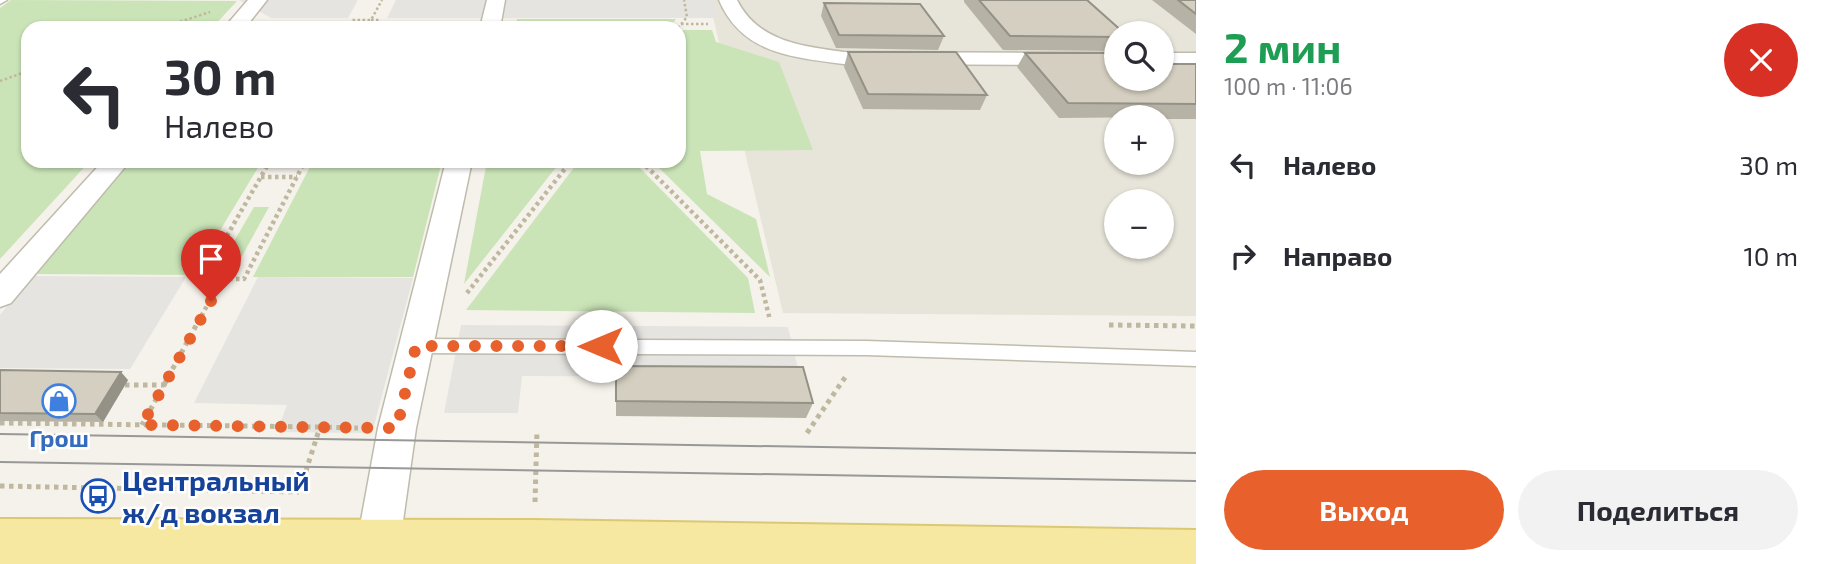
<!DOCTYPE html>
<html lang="ru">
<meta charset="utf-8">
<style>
body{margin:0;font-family:"Exo 2",sans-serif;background:#f2f2f3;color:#2b2b33;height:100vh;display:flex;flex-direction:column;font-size:26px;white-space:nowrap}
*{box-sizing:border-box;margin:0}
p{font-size:23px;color:#7c7c81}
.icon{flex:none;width:38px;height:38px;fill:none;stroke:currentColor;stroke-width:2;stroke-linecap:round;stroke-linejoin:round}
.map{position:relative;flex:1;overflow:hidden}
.details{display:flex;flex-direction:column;background:#fff;width:630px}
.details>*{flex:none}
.banner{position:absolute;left:21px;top:21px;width:665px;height:147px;border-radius:21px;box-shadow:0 2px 5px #0004;background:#fff;color:#2b2b33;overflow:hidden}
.buttons{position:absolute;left:1104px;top:21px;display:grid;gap:14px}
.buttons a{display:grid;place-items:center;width:70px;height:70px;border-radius:50%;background:#fff;box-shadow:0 2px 5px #0004;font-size:35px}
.pin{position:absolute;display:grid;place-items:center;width:60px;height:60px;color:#fff;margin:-72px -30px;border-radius:50% 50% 50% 0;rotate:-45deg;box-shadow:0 0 7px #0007}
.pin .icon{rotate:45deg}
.me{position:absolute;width:77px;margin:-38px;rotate:270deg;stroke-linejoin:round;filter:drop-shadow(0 0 5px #0008)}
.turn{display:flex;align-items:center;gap:24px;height:147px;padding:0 28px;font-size:32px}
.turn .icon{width:91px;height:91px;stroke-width:2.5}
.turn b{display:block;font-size:49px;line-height:60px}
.round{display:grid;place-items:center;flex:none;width:74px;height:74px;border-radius:37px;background:#f2f2f3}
.summary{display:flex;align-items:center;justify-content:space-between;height:119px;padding:0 28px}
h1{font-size:42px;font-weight:700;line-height:52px;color:#1e9e55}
.button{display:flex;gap:14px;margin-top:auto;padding:14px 28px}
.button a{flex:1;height:80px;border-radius:42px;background:#e8612d;color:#fff;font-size:28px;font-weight:700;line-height:80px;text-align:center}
.button a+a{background:#f2f2f3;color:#2b2b33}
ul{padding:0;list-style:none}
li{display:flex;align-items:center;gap:21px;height:91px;padding:0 28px}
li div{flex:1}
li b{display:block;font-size:26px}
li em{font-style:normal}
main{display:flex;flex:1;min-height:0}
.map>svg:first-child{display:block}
.residential{fill:#e7e4d9;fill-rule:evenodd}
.green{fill:#cae4b7}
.parking{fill:#e6e4e1}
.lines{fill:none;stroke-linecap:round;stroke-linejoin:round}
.lane-casing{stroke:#bfbbad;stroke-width:3}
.street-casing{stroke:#bfbbad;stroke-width:3}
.primary-casing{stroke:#dac872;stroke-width:4}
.path-far2{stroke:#bfb8a0;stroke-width:2.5;stroke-dasharray:2.5 2.5;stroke-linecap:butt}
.path-far1{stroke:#bfb8a0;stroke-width:4.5;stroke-dasharray:3.5 3.5;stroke-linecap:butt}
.path{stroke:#bfb8a0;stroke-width:5;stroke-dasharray:4.5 4.5;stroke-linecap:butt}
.lane{fill:#fff;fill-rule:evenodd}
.street{fill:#fff;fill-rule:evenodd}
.primary{fill:#f6e8a1;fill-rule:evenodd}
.tram{stroke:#989898;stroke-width:2}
.wall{fill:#b6b2a5}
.shaded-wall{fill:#949186}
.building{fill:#d4cfc0;stroke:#949186;stroke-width:2}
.route{stroke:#e8612d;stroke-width:12;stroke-dasharray:0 21.6}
.labels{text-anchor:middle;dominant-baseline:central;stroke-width:5;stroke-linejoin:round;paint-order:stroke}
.shop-label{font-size:24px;font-weight:bold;fill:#366cbe;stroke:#fff}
.near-transit-label{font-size:28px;font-weight:bold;fill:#164399;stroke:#fff;text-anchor:start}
</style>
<main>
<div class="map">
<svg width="1196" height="564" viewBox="0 0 1196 564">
<rect width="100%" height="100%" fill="#f4f2ea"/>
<path class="residential" d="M709 0H1196V316L783 313ZM1116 33H1162V79H1116ZM1116 117H1162V163H1116ZM1116 201H1162V247H1116Z"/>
<g class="green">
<polygon points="11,0 237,1 212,28 28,28 28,161 90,161 0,259 0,8"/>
<polygon points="517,19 676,19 669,28 515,28"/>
<polygon points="683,30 712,30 716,42 779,62 813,150 700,151 707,194 756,219 770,277 652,161 679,161 679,35"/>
<polygon points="130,161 262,161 193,275 33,274"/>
<polygon points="313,161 442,161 413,277 253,277"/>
<polygon points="487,161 561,161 464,284"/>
<polygon points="579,161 633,161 748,278 755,313 466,310"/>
<polygon points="254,207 269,207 235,269 218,269"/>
</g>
<g class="parking">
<polygon points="191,0 358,0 348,18 271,18 239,0"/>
<polygon points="396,0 713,0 718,18 387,18"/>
<polygon points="32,276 186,277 130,369 0,368 0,315"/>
<polygon points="258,277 413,278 372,433 277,432 287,405 194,403"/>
<polygon points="461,325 788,327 800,377 522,376 518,413 444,413"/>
</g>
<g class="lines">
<defs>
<g id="lane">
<polygon points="0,0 7,0 0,4"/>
<polygon points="416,339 866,341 1196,352 1196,366 866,355 416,353 410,351 407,346 410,341"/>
</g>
<g id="street">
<polygon points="248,0 267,0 245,28 224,28"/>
<polygon points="487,0 505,0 500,28 480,28"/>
<path d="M719 0H737C758 42 802 46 844 52L1116 53V65L844 64C792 57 742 54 719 0Z"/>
<rect x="1162" y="53" width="34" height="12"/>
<polygon points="103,161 130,161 11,303 0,307 0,274"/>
<polygon points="446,161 472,161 416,428 397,564 353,564 378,428"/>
</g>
<polygon id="primary" points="0,519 535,520 1196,530 1196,564 0,564"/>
</defs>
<use href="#lane" class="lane-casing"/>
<use href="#street" class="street-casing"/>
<use href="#primary" class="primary-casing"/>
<g class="path-far2">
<polyline points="371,20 379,20 375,28"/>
<polyline points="681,24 708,24"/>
<polyline points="161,28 210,12"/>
<polyline points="347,28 352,20 371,20 382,0"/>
<polyline points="678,28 687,17 684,0"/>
<polyline points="0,81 28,71"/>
</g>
<g class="path-far1">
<polyline points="641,161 760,280 770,320"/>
<polyline points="261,177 297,177"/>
<polyline points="222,279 244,279 305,161"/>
<polyline points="467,293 571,161"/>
<polyline points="198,322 222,279 202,279 270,161"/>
</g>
<g class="path">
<polyline points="1109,325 1196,326"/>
<polyline points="125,385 164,385 142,425"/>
<polyline points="164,385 199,320"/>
<polyline points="0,423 320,427"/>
<polyline points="807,433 846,376"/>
<polyline points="303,480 320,427 358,428"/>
<polyline points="0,486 299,492"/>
<polyline points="535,502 537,430"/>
</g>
<use href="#lane" class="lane"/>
<use href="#street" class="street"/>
<use href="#primary" class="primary"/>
<g class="tram">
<polyline points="0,434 1196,453"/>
<polyline points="0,462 1196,481"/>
</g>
</g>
<g class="wall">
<polygon points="964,0 1087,0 1116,33 1116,51 1003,50 964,2"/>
<polygon points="1152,0 1196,0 1196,34"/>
<polygon points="824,3 944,36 938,50 836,48 821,16"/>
<polygon points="848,52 987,95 980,110 863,109 844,67"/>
<polygon points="1025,53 1116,79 1196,64 1196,119 1162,119 1162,117 1059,118 1017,67"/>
<polygon points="616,366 813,403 806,418 616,416"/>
<polygon points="0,370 128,380 103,422 0,421"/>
</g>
<polygon class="shaded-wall" points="121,372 128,380 103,422 95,414"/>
<g class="building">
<polygon points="979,0 1087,0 1124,33 1116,33 1116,37 1010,36"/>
<polygon points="1178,0 1196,0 1196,14"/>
<polygon points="824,3 920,4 944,36 839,35"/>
<polygon points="848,52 956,52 987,95 868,94"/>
<polygon points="1025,53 1116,53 1116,79 1162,79 1162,64 1196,64 1196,104 1068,103"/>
<polygon points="616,366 803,367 813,403 616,401"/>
<polygon points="0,370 121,372 95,414 0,413"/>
</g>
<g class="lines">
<polyline class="route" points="211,301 142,425 397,428 416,346 601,346"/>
</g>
<defs>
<symbol id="shop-ring" viewBox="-11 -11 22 22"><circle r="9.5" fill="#fff" stroke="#3f7fe0" stroke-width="1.5"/><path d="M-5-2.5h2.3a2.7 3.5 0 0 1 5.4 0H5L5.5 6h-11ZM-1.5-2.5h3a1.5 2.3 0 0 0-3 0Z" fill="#3f7fe0"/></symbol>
<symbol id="bus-ring" viewBox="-11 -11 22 22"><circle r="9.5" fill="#fff" stroke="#1a4fb4" stroke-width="1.5"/><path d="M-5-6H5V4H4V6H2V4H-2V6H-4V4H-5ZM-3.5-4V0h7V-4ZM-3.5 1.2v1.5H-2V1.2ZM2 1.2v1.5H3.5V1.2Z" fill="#1a4fb4"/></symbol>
</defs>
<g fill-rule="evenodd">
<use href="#shop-ring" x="40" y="382" width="38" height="38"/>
<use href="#bus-ring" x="79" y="477" width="38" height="38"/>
</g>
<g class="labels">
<g class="shop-label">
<text x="59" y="437">Грош</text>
</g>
<g class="near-transit-label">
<text x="122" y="480">Центральный<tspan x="122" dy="32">ж/д вокзал</tspan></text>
</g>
</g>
</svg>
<div class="buttons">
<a><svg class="icon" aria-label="search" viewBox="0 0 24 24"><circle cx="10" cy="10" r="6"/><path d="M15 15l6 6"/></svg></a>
<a>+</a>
<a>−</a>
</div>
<div class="pin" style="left:211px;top:301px;background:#d93025"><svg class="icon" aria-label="arrive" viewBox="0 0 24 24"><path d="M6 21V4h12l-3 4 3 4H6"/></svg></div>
<svg class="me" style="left:601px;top:346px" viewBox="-20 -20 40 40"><circle r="19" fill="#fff"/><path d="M0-13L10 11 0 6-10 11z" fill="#e8612d"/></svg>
<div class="banner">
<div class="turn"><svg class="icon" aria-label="left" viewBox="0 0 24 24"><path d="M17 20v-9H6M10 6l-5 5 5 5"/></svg><div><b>30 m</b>Налево</div></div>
</div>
</div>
<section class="details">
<div class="summary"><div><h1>2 мин</h1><p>100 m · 11:06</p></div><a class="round" style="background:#d93025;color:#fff"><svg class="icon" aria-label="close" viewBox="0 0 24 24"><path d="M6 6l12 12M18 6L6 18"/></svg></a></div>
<ul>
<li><svg class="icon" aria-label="left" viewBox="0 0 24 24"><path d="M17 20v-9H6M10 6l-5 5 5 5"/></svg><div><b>Налево</b></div><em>30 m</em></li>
<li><svg class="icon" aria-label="right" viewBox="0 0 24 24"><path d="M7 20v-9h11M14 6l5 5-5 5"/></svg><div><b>Направо</b></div><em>10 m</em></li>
</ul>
<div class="button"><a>Выход</a><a>Поделиться</a></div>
</section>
</main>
